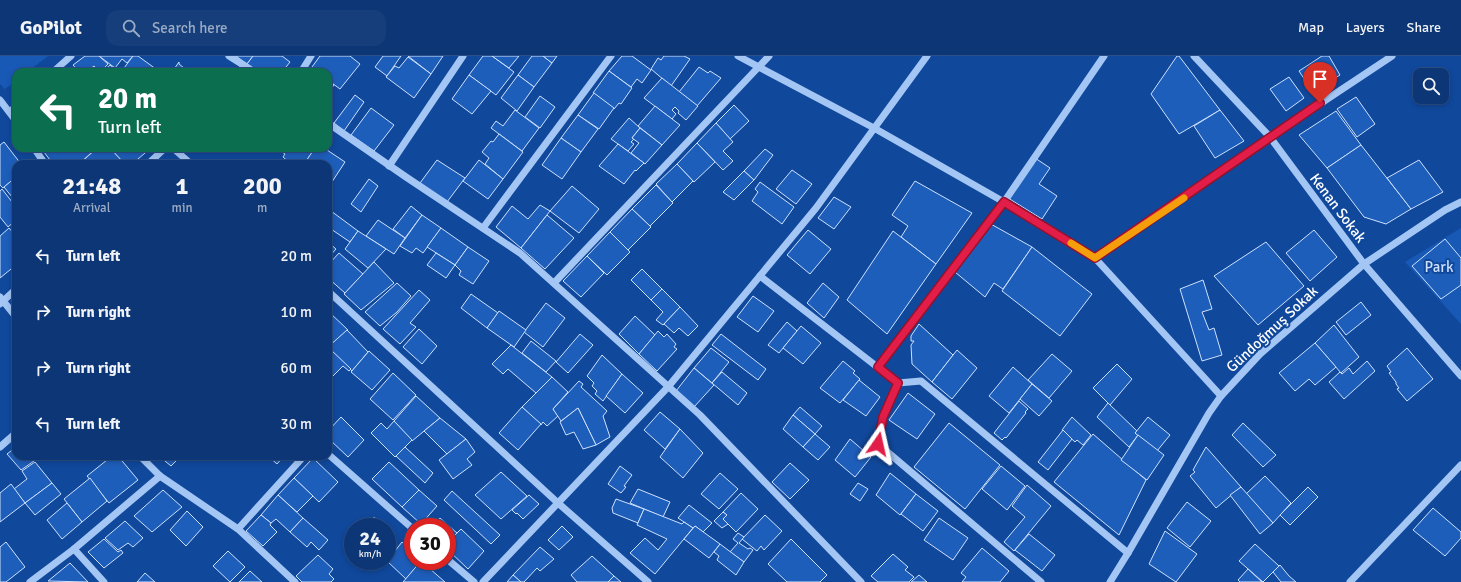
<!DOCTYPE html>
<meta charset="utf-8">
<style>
body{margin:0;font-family:Signika,sans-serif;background:#153e7a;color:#f1f3f6;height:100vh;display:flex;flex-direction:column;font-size:15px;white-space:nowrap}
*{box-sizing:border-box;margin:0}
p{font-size:13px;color:#9aabc5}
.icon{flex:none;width:22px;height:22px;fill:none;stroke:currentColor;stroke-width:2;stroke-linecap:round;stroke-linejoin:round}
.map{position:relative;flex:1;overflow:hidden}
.panel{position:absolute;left:12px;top:104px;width:320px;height:300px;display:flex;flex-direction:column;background:#0c3675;border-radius:12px;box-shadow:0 2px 6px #0003,0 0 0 1px #2c5087}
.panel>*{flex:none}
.guide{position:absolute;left:12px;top:12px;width:320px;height:84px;border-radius:12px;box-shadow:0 2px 6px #0003,0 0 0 1px #2c5087;background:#0b6e4f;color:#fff;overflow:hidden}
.fabs{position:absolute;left:1413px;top:12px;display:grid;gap:8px}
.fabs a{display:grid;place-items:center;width:36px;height:36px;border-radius:8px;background:#0c3675;box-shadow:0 2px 6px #0003,0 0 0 1px #2c5087;font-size:20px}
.speed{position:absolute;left:344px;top:462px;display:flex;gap:8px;font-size:20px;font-weight:700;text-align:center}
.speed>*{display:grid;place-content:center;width:52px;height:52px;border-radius:50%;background:#0c3675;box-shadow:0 2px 6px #0003,0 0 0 1px #2c5087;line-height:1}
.speed small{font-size:10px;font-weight:400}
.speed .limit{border:6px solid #d22;background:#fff;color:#111}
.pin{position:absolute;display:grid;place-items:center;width:34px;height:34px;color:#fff;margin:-41px -17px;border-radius:50% 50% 50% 0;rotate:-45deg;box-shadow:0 0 4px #0007}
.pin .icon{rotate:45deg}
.me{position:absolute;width:44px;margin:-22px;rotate:11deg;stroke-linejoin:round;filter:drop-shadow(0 0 3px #0008)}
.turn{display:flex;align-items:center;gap:14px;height:84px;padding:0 20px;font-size:18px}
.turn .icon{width:52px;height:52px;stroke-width:2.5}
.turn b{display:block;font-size:28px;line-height:34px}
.eta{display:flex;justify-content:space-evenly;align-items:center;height:68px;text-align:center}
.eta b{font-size:24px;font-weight:800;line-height:28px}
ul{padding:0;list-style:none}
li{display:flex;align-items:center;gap:12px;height:56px;padding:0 20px}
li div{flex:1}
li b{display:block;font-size:15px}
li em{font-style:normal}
header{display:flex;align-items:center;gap:24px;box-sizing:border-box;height:56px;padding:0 20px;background:#0c3675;border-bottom:1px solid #2c5087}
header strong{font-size:19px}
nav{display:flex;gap:22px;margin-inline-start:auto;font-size:14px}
.search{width:280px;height:36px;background:#153e7a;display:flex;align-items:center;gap:10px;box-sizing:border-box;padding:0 14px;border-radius:12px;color:#9aabc5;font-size:15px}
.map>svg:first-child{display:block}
.green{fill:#1859b6}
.building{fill:#1e5ebb;stroke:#cde1fe}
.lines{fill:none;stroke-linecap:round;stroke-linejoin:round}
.minor{stroke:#a4c6f5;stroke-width:7}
.route-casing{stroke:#92132f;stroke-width:10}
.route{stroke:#e11d48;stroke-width:7}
.slow{stroke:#f59e0b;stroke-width:7}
.labels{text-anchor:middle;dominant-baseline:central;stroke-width:4;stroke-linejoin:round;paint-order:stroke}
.street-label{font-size:15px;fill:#fff;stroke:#10489c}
.park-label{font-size:15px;fill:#cde1fe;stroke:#10489c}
</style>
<header>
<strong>GoPilot</strong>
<div class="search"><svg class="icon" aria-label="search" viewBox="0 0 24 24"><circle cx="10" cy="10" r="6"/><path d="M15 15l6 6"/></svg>Search here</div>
<nav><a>Map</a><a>Layers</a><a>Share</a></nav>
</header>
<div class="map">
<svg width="1461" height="526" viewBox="0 0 1461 526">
<rect width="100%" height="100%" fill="#10489c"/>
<g class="green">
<polygon points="0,0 48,0 27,16 16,16 16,25 5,33 0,28"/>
<polygon points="1461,172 1461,268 1405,206"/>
</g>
<g class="building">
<polygon points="85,0 99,0 108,8 100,16 94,10 86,16 79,16 73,9"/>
<polygon points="99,0 133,0 127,7 122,3 115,12"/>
<polygon points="133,0 138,0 160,16 121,16"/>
<polygon points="236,0 253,0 247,8"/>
<polygon points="253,0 282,0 290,6 282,16 259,16 247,8"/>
<polygon points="320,0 350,0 360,8 340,33 328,24 328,16 318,16 312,11"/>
<polygon points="383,0 401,0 387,20 375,11"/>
<polygon points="408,0 443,0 431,18"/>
<polygon points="483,0 492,0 514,16 496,39 469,19"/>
<polygon points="492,0 519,0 509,12"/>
<polygon points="532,0 543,0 552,7 534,31 518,19"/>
<polygon points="543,0 557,0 552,7"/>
<polygon points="622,0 632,0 651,14 642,27 637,23 631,31 609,15"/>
<polygon points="664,0 684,0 690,3 671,30 651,13 658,2 661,4"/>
<polygon points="1177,0 1179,0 1220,54 1179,78 1151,38"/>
<polygon points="1322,0 1329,0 1340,19 1321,31 1320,30 1312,35 1299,15"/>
<polygon points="408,1 431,18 414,42 386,21 395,10 399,12"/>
<polygon points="179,6 179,8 189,16 172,16"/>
<polygon points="110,9 119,16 102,16"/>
<polygon points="699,11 708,17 710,15 721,22 697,50 679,36"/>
<polygon points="609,15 632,32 621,48 619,47 614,53 593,37"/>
<polygon points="469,19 491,35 472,58 452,43"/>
<polygon points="518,19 534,31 517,55 501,42"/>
<polygon points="1289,21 1304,42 1286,55 1270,33"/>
<polygon points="662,22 698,50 686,64 678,57 679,55 675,51 672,54 676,58 672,63 644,42"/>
<polygon points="328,24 334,29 328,37"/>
<polygon points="594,37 614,52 599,73 578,59"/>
<polygon points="355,39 364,46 344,75 334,67"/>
<polygon points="540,40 555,51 540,72 525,61"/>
<polygon points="1356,41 1375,68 1357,81 1337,53"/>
<polygon points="734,49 749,65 730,83 716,67"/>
<polygon points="655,50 680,69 662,89 638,70"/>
<polygon points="371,52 394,69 374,95 351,79"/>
<polygon points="515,54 539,72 522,95 491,72 496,65 503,70"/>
<polygon points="1220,54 1244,85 1215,102 1194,70"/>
<polygon points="1336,55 1361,89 1327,112 1299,79"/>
<polygon points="578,59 598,73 581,96 561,82"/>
<polygon points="629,62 640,72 632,82 634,83 631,86 634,88 628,95 611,83"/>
<polygon points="716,67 733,86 723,95 733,105 723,114 697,87"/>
<polygon points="640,72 662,89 645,108 631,97 639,87 632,82"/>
<polygon points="499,78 523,96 503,123 485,108 489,102 482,96 491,85 493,86"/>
<polygon points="561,82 581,96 562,123 542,109"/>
<polygon points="4,86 21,108 16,108 16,121 3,132 0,129 0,89"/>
<polygon points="697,87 715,106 694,126 677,108"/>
<polygon points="618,88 644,107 636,115 635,114 624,128 599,110"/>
<polygon points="1361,89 1411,153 1386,168 1364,161 1327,112"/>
<polygon points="48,92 87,92 91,97 79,108 53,108 44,96"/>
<polygon points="94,92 110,92 125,108 79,108 95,94"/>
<polygon points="110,92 151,92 132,108 125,108"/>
<polygon points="276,92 315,92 304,108 291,108 283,101 285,98"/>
<polygon points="315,92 324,92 345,106 328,132 328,108 304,108"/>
<polygon points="765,93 773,99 754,124 744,115"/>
<polygon points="1035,102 1050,112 1039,128 1057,140 1042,163 1008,142"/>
<polygon points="437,104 465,122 447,146 420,127"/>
<polygon points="479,104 503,123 488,143 463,125"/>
<polygon points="1419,104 1443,136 1411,153 1387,122"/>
<polygon points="677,108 693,125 672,146 656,128"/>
<polygon points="792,114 812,128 796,148 776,133"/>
<polygon points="744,115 754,124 734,144 723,136"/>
<polygon points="16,121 16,146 4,131"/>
<polygon points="369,123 378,130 361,156 351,148"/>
<polygon points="915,125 972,157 936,208 901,181 908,170 892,159"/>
<polygon points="760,126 794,151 782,168 752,145 758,136 755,133"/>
<polygon points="656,129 673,147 650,170 632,153"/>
<polygon points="572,130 599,153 579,177 550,155"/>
<polygon points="2,133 16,151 16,164 8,171 0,161 0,135"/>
<polygon points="834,141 851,151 834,173 818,162"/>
<polygon points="540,149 550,155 521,192 496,171 512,150 528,163"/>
<polygon points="411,150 422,159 405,182 393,173"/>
<polygon points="632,153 651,171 628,194 610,176"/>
<polygon points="331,155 358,175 350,186 328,171 328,158"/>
<polygon points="422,159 441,172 423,197 416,192 412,197 400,190"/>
<polygon points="547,159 574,182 545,213 521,192"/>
<polygon points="378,164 405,182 394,198 366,180"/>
<polygon points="989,167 1032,191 1003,233 994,227 985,241 955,216"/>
<polygon points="9,172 16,180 16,209 0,222 0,180"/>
<polygon points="441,172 468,191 455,209 427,191"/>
<polygon points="808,174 831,193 810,218 787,199"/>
<polygon points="1314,174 1337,201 1310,225 1286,197"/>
<polygon points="358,175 386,193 368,212 345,193"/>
<polygon points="893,175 936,208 887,278 847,244"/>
<polygon points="610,176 630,196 607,219 587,200"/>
<polygon points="1445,183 1461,202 1461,229 1441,243 1412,210"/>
<polygon points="328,186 336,193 328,202"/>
<polygon points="1266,186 1304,230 1258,269 1214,220"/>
<polygon points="468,191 489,205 473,228 459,219 461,215 455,209"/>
<polygon points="1032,191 1092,238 1060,280 1002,235"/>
<polygon points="339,197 363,218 345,237 328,222 328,209"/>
<polygon points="436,197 455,209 446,222 427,209"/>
<polygon points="587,200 604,217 581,241 563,225"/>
<polygon points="374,206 394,227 361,254 344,238"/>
<polygon points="642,213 662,233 651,244 631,224"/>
<polygon points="1203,224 1212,253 1202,256 1209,274 1214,272 1222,299 1202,305 1180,233"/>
<polygon points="397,227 411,240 397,256 380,270 365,256"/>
<polygon points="823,227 839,241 824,262 807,247"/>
<polygon points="662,233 680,251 663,269 656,264 663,256 651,244"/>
<polygon points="419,234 430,244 410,267 416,271 400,288 383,273"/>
<polygon points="471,238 498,257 487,272 461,252"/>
<polygon points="753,240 774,255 758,276 737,261"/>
<polygon points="1361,246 1371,259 1346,279 1336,266"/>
<polygon points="546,247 565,262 543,291 524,276"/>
<polygon points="680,251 698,270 688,280 679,272 674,277 664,268"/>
<polygon points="328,255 348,274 328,291"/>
<polygon points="499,255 526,274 514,291 487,272"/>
<polygon points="635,260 655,279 639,298 619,278"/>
<polygon points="787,266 797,275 779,297 768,289"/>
<polygon points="919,268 953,299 932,326 912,308 911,289 914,285 911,285 911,280"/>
<polygon points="1334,269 1359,301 1341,317 1315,287"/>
<polygon points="801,270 821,287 803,308 783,292"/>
<polygon points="419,273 437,290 422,308 403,291"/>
<polygon points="347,274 368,296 352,315 328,291"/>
<polygon points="658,275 664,281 667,278 676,288 674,291 677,293 657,315 639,298"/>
<polygon points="580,278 593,289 568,317 556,306"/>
<polygon points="721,278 766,313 758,324 712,289"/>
<polygon points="531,285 556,305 546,316 522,297"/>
<polygon points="1315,287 1336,311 1315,329 1309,323 1295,335 1279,317"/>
<polygon points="511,289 552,321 536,337 508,313 503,318 492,308"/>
<polygon points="328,291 351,313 349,315 343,310 331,322 328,319"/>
<polygon points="711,292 729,306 712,327 694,312"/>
<polygon points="1407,292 1433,323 1407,345 1397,333 1399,332 1396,328 1396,326 1389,317 1391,316 1387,310"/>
<polygon points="957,294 977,312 952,343 932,326"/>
<polygon points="369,295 390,314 372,334 351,316"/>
<polygon points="1052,298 1072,315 1049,342 1028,324"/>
<polygon points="602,299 622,318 603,345 595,338 597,335 592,330 594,327 587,320"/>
<polygon points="843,305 855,315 853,317 860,323 840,347 820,332"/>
<polygon points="1367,305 1375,315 1344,343 1329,326 1340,316 1342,318 1349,312 1353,318"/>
<polygon points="1117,308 1132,323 1110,349 1093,332"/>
<polygon points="1013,311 1032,328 1009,357 989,340"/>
<polygon points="694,312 714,329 694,351 676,335"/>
<polygon points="722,316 747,337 738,349 712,327"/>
<polygon points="393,317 416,339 393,364 370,343"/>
<polygon points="622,318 643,337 625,357 606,340"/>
<polygon points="552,321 568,336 553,353 558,360 547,370 543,366 541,369 522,351"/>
<polygon points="859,324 880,341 866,360 843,344"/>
<polygon points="579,325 583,328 581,331 607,355 603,360 610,381 596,389 578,352 561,365 553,353"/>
<polygon points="1032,328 1052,345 1039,360 1020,343"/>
<polygon points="908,337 935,358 917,383 889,364"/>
<polygon points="416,340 440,362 412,385 394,365"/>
<polygon points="1019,345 1028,353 1025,356 1026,357 1006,382 1005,381 1002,384 994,377"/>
<polygon points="1108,347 1137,375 1135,377 1138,379 1129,391 1097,361"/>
<polygon points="522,351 541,368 518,394 499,377"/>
<polygon points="800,351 822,370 815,378 793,359"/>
<polygon points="578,352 596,389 583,393 574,376 566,379 560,366"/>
<polygon points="660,356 680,373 665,393 644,374"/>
<polygon points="793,359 815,378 803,391 783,373"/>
<polygon points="341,361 364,384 348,401 328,382 328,375"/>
<polygon points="1072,361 1091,379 1083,389 1077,384 1075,386 1062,374"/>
<polygon points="1148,361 1170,379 1157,395 1135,377"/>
<polygon points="440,362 466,383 447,398 424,375"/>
<polygon points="394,365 412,384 395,401 371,377 381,367 387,373"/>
<polygon points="949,367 1000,409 965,453 914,411"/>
<polygon points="1243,367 1276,399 1263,411 1232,379"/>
<polygon points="680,373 703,397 683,422 660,401"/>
<polygon points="1063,374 1072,383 1048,414 1038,406"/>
<polygon points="815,378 830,391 818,404 803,391"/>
<polygon points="1093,378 1146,424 1119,479 1054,426"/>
<polygon points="1138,379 1164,399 1147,424 1121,404"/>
<polygon points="466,383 475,396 467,403 472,409 453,423 439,404"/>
<polygon points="850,383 871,401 855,421 835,404"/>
<polygon points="16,391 16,400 30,400 34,405 21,414 7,398"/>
<polygon points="405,391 433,417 425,427 396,400"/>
<polygon points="1206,391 1241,431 1216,452 1190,420 1195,416 1193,414"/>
<polygon points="112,400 118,400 138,424 109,447 87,420"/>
<polygon points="159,400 181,400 171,410"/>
<polygon points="268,400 284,400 277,408"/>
<polygon points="313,402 338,426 319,446 294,422"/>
<polygon points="35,406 52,427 25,447 14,433 27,423 22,415"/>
<polygon points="389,406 419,434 402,451 372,423"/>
<polygon points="790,407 809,424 790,443 772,426"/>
<polygon points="620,410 632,419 624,430 626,431 621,437 608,428"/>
<polygon points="1001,410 1025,430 1007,454 982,433"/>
<polygon points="501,416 527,440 501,463 475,439"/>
<polygon points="720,417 738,433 719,453 701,438"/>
<polygon points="890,417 916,438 900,459 876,439"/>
<polygon points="1265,420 1291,447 1273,467 1246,438"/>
<polygon points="90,422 107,445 82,466 64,443"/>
<polygon points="294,422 313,440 297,456 278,439"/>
<polygon points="52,427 61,438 35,459 25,447"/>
<polygon points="858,427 868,433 860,445 850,438"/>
<polygon points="11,428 25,447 0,466 0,437"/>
<polygon points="1027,429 1051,450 1014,495 1004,486 1025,461 1012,450"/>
<polygon points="1241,431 1273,467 1260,478 1230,439"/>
<polygon points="1308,431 1318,441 1290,469 1280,459"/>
<polygon points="638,433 670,446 663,461 630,447"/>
<polygon points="163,434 182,451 152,476 134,460"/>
<polygon points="419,434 437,450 421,468 402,451"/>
<polygon points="452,435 500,479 491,488 444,444"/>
<polygon points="741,437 758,453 736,476 723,463 727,459 723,456"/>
<polygon points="916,438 938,455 923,475 901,458"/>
<polygon points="278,439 303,462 290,476 276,463 271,467 261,459"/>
<polygon points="529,439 539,448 523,463 517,457 516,458 512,454"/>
<polygon points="616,443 644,453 638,467 613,457 612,452"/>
<polygon points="1187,446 1211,465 1190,491 1167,472"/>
<polygon points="67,447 82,466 62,483 47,464"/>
<polygon points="689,449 712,467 703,476 695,470 693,472 678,462"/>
<polygon points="1433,452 1461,476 1461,482 1445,500 1413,474"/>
<polygon points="644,453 682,468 684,466 693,472 655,518 630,497 645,482 658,494 667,483 637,469"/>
<polygon points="187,455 203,471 186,490 170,474"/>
<polygon points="723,456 727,459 723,463 728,468 722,472 714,465"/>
<polygon points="261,459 271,467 270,469 277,476 263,490 246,475"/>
<polygon points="765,459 782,475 764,494 761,490 757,495 742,483"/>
<polygon points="374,461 385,471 366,471"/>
<polygon points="303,462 328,484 319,494 311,486 307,491 290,476"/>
<polygon points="440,462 457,477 447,487 447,471 430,471"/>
<polygon points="939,462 968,482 953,504 924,484"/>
<polygon points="125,465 143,482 133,491 128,487 118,494 105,482"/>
<polygon points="562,470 573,481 559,494 548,484"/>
<polygon points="695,470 720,488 709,502 684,483"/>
<polygon points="461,473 484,495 468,513 447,493 447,487"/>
<polygon points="1165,475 1197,498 1176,526 1149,508"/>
<polygon points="738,477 744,481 739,487 748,493 750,492 753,494 744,506 730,496 738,487 733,483"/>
<polygon points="1029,478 1055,499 1042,515 1015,494"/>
<polygon points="104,483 118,496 121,494 123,497 104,512 88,496"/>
<polygon points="791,483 827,519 820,526 787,526 768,508"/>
<polygon points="6,486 25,511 6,526 0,526 0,491"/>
<polygon points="402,486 413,496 413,505 421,505 406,523 387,505"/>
<polygon points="720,488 744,506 736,519 717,504 719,500 714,496"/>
<polygon points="1255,488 1279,510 1263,526 1239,505"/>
<polygon points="540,491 554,503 540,515 537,512 524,526 521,526 513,519"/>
<polygon points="982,492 1009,515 1000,526 962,526 966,521 961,517"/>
<polygon points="228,495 245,511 230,526 213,510"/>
<polygon points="893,498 908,511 905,514 914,521 909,526 878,526 871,520"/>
<polygon points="318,499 333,513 329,518 334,523 331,526 302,526 296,520"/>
<polygon points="592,500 614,520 608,526 577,526 571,519"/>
<polygon points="421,505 445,526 403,526"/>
<polygon points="70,507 88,526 48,525"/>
<polygon points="1280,509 1289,520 1296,526 1281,526 1273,516"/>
<polygon points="1248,513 1262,526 1240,526 1238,524"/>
<polygon points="250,515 262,526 239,526"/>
<polygon points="145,517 155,526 137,526"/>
<polygon points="513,519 521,526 507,526"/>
<polygon points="919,519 927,526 911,526"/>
<polygon points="614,520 621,526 608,526"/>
</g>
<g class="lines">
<g class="minor">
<polyline points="229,0 245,10"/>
<polyline points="738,0 874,72 1011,150 1095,202 1221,340"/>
<polyline points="1194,0 1270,81 1364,208 1461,320"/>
<polyline points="53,16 71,0"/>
<polyline points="239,16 245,10 254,16"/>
<polyline points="301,16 311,0"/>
<polyline points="0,44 16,65"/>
<polyline points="10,56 16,50"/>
<polyline points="328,67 406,121 520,197 700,359 861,526"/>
<polyline points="34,92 45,108"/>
<polyline points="173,92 191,108"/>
<polyline points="148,108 165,92"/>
<polyline points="389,110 463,0"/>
<polyline points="483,172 611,0"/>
<polyline points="1095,202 1270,81 1392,0"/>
<polyline points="760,220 898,327 883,361 878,388 1041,526"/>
<polyline points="554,227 769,0"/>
<polyline points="328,235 558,447 648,526"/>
<polyline points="0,241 16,261"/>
<polyline points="0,248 16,233"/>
<polyline points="878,311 1004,146 1104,0"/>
<polyline points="898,327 921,325 1128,497"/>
<polyline points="0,391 16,377"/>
<polyline points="328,398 413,473"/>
<polyline points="140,400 160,420 238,473 295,526"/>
<polyline points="238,473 304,400"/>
<polyline points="74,493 160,420"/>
<polyline points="447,503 474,526"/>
<polyline points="30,526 74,493 104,526"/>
<polyline points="483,526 668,331 816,152 927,0"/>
<polyline points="1110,526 1128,497 1209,357 1221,340 1260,298 1364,208 1445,154 1461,146"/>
<polyline points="1350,526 1461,409"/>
</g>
</g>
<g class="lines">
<defs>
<polyline id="route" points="878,388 883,361 898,327 878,311 1004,146 1095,202 1320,47"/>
</defs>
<use href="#route" class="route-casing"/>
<use href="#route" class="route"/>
<polyline class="slow" points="1071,187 1095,202 1184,142"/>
</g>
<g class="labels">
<g class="street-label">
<text transform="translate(1338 152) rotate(53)">Kenan Sokak</text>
<text transform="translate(1272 273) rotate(-43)">Gündoğmuş Sokak</text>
</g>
<g class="park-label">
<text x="1439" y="211">Park</text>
</g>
</g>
</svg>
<div class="fabs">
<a><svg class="icon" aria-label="search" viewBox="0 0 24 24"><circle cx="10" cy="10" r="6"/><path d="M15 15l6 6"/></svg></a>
</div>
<div class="speed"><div>24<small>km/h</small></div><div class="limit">30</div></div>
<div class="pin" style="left:1320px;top:47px;background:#d93025"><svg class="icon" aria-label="arrive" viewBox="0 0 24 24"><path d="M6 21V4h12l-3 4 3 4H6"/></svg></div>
<svg class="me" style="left:878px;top:388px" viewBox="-20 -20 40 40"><path d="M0-17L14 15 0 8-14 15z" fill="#e11d48" stroke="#fff" stroke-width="4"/></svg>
<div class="guide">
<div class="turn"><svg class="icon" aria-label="left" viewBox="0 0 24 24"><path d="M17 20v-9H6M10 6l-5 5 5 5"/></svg><div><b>20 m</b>Turn left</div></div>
</div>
<section class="panel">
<div class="eta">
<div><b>21:48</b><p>Arrival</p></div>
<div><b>1</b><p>min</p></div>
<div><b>200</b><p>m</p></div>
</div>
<ul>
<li><svg class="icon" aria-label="left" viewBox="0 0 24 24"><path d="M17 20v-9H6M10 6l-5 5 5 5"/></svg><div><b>Turn left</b></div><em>20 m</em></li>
<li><svg class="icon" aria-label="right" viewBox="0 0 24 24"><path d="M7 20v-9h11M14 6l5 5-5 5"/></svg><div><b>Turn right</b></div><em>10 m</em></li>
<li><svg class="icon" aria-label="right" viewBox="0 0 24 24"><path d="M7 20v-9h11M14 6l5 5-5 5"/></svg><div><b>Turn right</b></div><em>60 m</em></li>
<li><svg class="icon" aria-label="left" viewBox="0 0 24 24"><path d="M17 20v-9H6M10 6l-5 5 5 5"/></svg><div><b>Turn left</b></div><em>30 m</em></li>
</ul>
</section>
</div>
